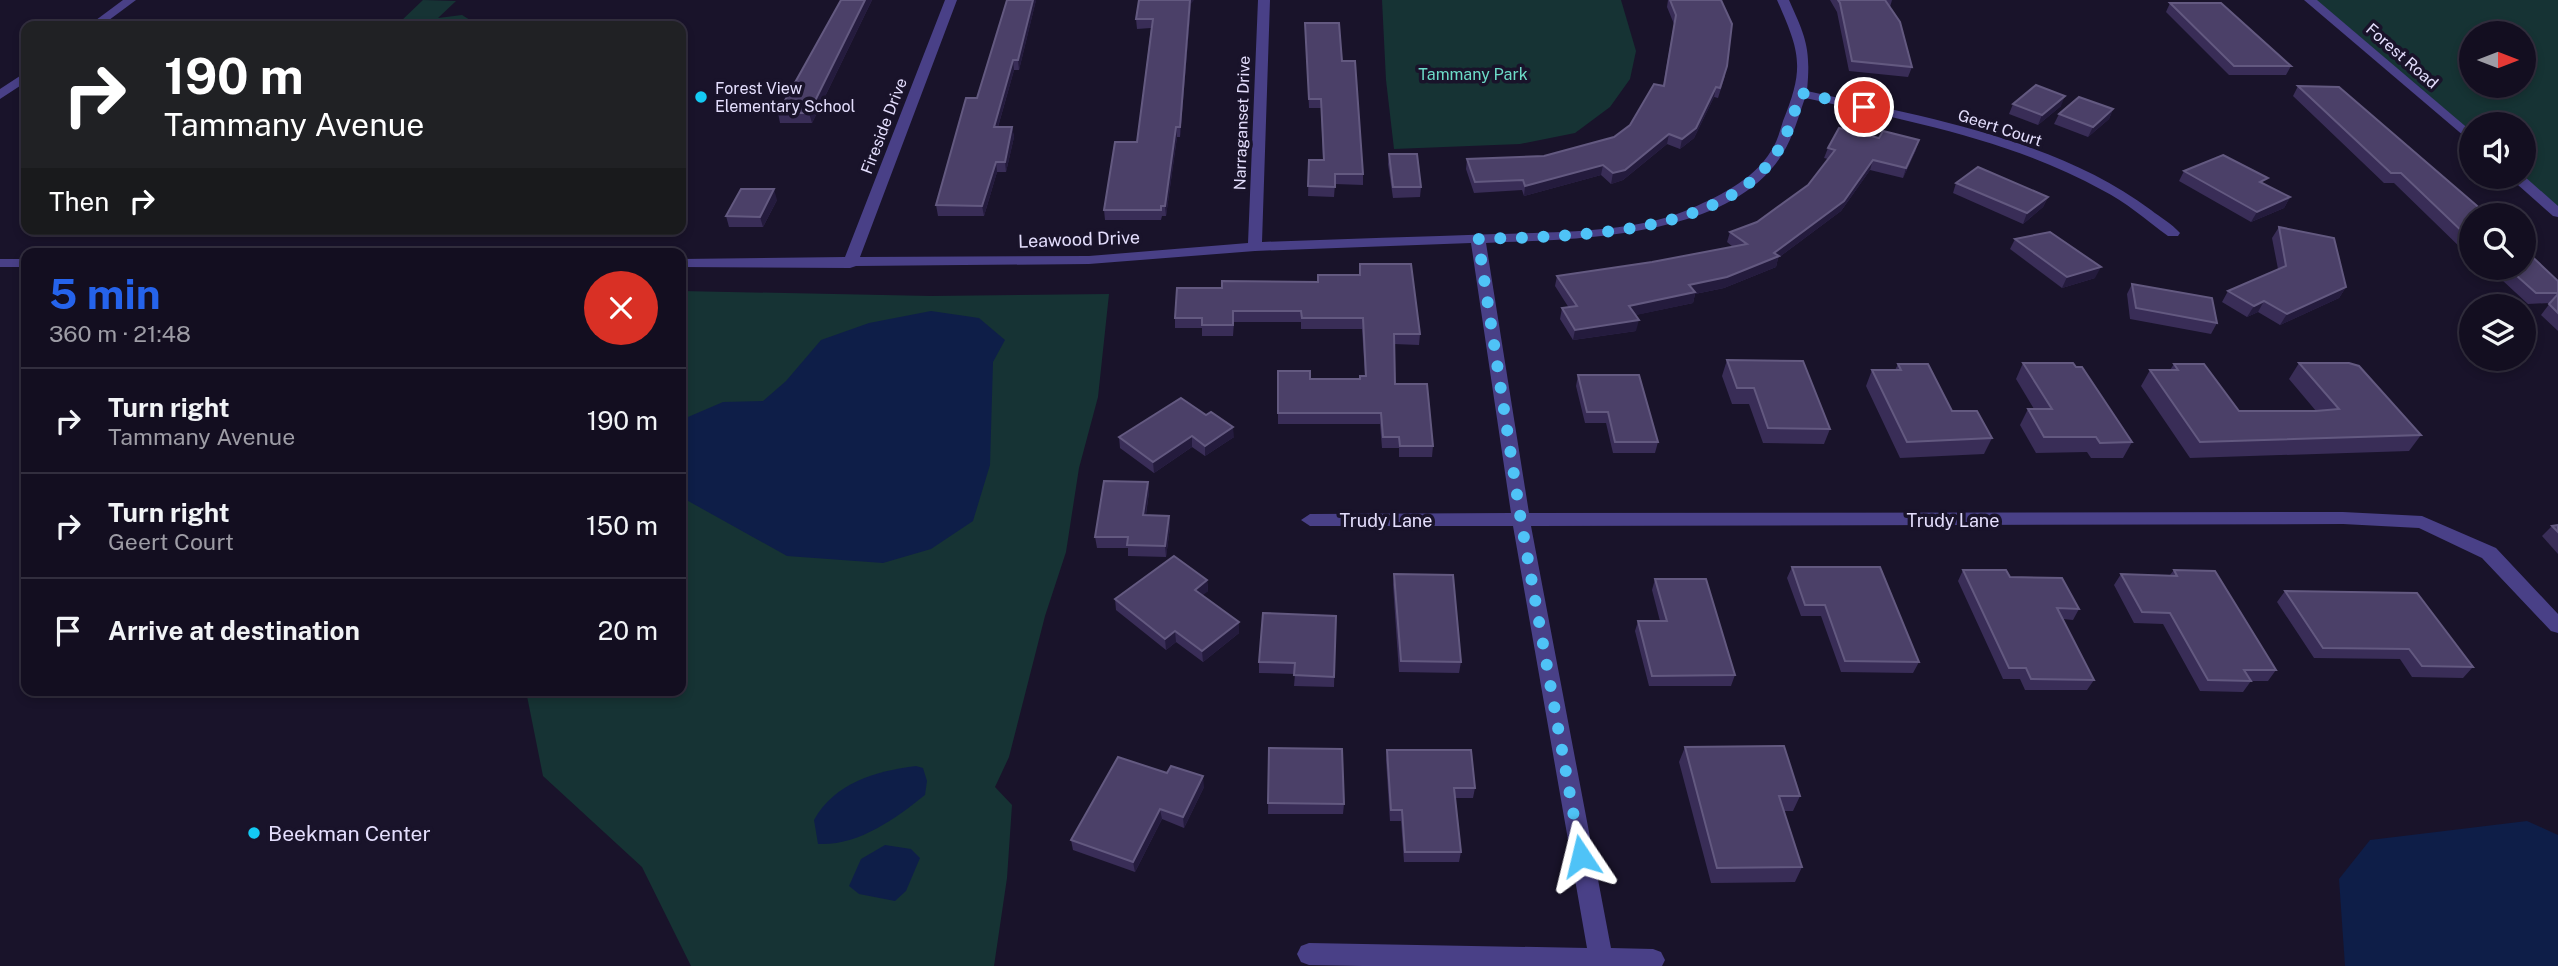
<!DOCTYPE html>
<meta charset="utf-8">
<style>
body{margin:0;font-family:"Public Sans",sans-serif;background:#1c1729;color:#f1f3f6;height:100vh;display:flex;flex-direction:column;font-size:26px;white-space:nowrap}
*{box-sizing:border-box;margin:0}
p{font-size:23px;color:#9d9ca5}
.icon{flex:none;width:38px;height:38px;fill:none;stroke:currentColor;stroke-width:2;stroke-linecap:round;stroke-linejoin:round}
.map{position:relative;flex:1;overflow:hidden}
.drawer{position:absolute;left:21px;top:248px;width:665px;height:448px;display:flex;flex-direction:column;background:#130e20;border-radius:14px;box-shadow:0 4px 10px #0003,0 0 0 2px #322e3e}
.drawer>*{flex:none}
.guide{position:absolute;left:21px;top:21px;width:665px;height:214px;border-radius:14px;box-shadow:0 4px 10px #0003,0 0 0 2px #322e3e;background:#202124;color:#fff;overflow:hidden}
.needle{width:46px;rotate:90deg}
.tools{position:absolute;left:2459px;top:21px;display:grid;gap:14px}
.tools a{display:grid;place-items:center;width:77px;height:77px;border-radius:50%;background:#130e20;box-shadow:0 4px 10px #0003,0 0 0 2px #322e3e;font-size:35px}
.pin{position:absolute;display:grid;place-items:center;width:60px;height:60px;color:#fff;margin:-30px;border:4px solid #fff;border-radius:50%;box-shadow:0 2px 7px #0007}
.me{position:absolute;width:77px;margin:-38px;rotate:350deg;stroke-linejoin:round;filter:drop-shadow(0 0 5px #0008)}
.turn{display:flex;align-items:center;gap:24px;height:147px;padding:0 28px;font-size:32px}
.turn .icon{width:91px;height:91px;stroke-width:2.5}
.turn b{display:block;font-size:49px;line-height:60px}
.then{display:flex;align-items:center;height:66px;padding:0 28px;background:#0003;gap:14px;font-size:26px}
.round{display:grid;place-items:center;flex:none;width:74px;height:74px;border-radius:37px;background:#1c1729}
.headline{display:flex;align-items:center;justify-content:space-between;height:119px;padding:0 28px}
h1{font-size:42px;font-weight:700;line-height:52px;color:#2563eb}
ul{padding:0;list-style:none}
li{display:flex;align-items:center;gap:21px;height:105px;padding:0 28px;border-top:2px solid #322e3e}
li div{flex:1}
li b{display:block;font-size:26px}
li em{font-style:normal}
.map>svg:first-child{display:block}
.green{fill:#163334;fill-rule:evenodd}
.water{fill:#0e1e48}
.lines{fill:none;stroke-linecap:round;stroke-linejoin:round}
.minor{fill:#494087;fill-rule:evenodd}
.wall{fill:#392d57}
.shaded-wall{fill:#241b3d}
.building{fill:#4b4068;stroke:#635980;stroke-width:2}
.route{stroke:#4fc3f7;stroke-width:12;stroke-dasharray:0 21.6}
.poi-dot{fill:#14caf3;stroke:#19132a;stroke-width:2.5}
.labels{text-anchor:middle;dominant-baseline:central;stroke-width:7;stroke-linejoin:round;paint-order:stroke}
.far-street-label{font-size:16px;fill:#e4defd;stroke:#19132a}
.far-park-label{font-size:16px;fill:#6cdbc8;stroke:#19132a}
.far-poi-label{font-size:16px;fill:#e4defd;stroke:#19132a;text-anchor:start}
.street-label{font-size:18px;fill:#e4defd;stroke:#19132a}
.near-poi-label{font-size:21px;fill:#e4defd;stroke:#19132a;text-anchor:start}
</style>
<div class="map">
<svg width="2558" height="966" viewBox="0 0 2558 966">
<rect width="100%" height="100%" fill="#19132a"/>
<g class="green">
<polygon points="423,0 456,1 438,18 462,15 470,20 458,26 399,23"/>
<polygon points="1382,0 1621,0 1636,51 1630,79 1610,107 1575,133 1520,144 1394,149 1386,80"/>
<path d="M2310 0H2558V213L2524 177V124H2471V138ZM2471 33H2524V86H2471Z"/>
<polygon points="681,291 931,296 1109,294 1098,397 1079,468 1066,552 1045,616 1009,757 995,787 1012,805 1007,878 994,966 691,966 642,867 543,776 526,691 681,691"/>
</g>
<g class="water">
<polygon points="931,311 979,318 1005,340 993,362 990,465 973,521 931,549 883,563 787,556 681,497 681,420 723,402 763,401 786,381 821,340 869,323"/>
<path d="M916 766 923 768 927 781 925 795C895 819 858 846 818 844L814 820C834 783 876 771 916 766Z"/>
<polygon points="2527,821 2558,835 2558,966 2345,966 2339,879 2370,840"/>
<polygon points="885,845 911,849 920,858 906,891 895,901 859,894 849,886 861,859"/>
</g>
<g class="lines">
<g class="minor">
<polygon points="123,0 136,0 101,26 88,26"/>
<path d="M945 0H957L860 257 1089 256 1248 243 1258 0H1270L1262 242C1340 239 1418 237 1496 234 1553 232 1632 233 1685 211 1716 198 1754 180 1771 151 1777 142 1780 131 1783 121 1805 67 1800 52 1777 0H1789C1806 38 1811 48 1807 91 1921 116 2056 139 2151 210 2160 217 2172 224 2180 233L2178 236H2168C2146 220 2126 202 2102 190 2012 140 1905 120 1805 98 1799 115 1793 137 1783 153 1731 239 1575 239 1486 243L1529 513 2343 512 2422 516 2496 548 2558 614V633L2551 631 2482 558 2419 528 2343 524 1531 526 1611 948 1653 949 1661 952 1665 960 1662 966H1362L1309 965 1301 962 1297 954 1301 946 1309 943 1587 948 1513 526H1310L1301 520 1310 514 1511 513 1471 243 1255 251 1089 264 856 266 850 268 681 267V259L845 257Z"/>
<polygon points="2304,0 2317,0 2471,131 2471,142"/>
<polygon points="26,72 26,82 0,99 0,89"/>
<polygon points="2524,176 2558,206 2558,217 2553,216 2509,177"/>
<rect x="0" y="259" width="26" height="8"/>
</g>
</g>
<g class="wall">
<polygon points="841,0 872,0 812,123 780,123 778,113"/>
<polygon points="1036,0 1019,70 1014,70 998,127 1012,127 1014,137 1006,172 997,172 984,216 938,216 936,205 977,98"/>
<polygon points="1668,0 1721,0 1725,76 1718,98 1714,97 1694,138 1680,149 1667,144 1623,180 1611,184 1601,175 1524,196 1522,190 1474,193 1466,169 1467,159 1544,156 1614,137 1630,125 1663,86 1674,24 1667,7"/>
<polygon points="1830,0 1892,0 1890,7 1912,67 1908,77 1849,71 1837,12"/>
<polygon points="2170,3 2291,66 2286,75 2229,75 2166,12"/>
<polygon points="1191,4 1180,137 1177,137 1166,216 1162,216 1161,220 1105,220 1104,210 1137,142 1151,28 1137,29 1136,19"/>
<polygon points="1305,23 1342,61 1363,174 1363,185 1335,184 1334,197 1308,196 1309,160 1323,160 1321,108 1309,108"/>
<polygon points="2298,86 2471,215 2471,253 2466,253 2394,183 2384,183 2293,96"/>
<polygon points="2013,104 2061,106 2038,125 2009,114"/>
<polygon points="2113,109 2109,119 2088,137 2054,124 2059,114"/>
<polygon points="1828,148 1916,150 1903,178 1870,170 1841,211 1778,258 1776,267 1724,288 1695,294 1693,303 1635,315 1636,331 1573,340 1560,319 1562,308 1569,308 1555,286 1557,276 1652,262 1733,247 1727,242 1730,232 1757,222 1808,185 1828,159 1824,158"/>
<polygon points="1389,154 1421,187 1420,197 1393,198 1388,164"/>
<polygon points="2184,171 2265,184 2290,197 2284,208 2251,222 2179,181"/>
<polygon points="1956,183 2048,197 2043,207 2023,224 1953,193"/>
<polygon points="777,200 763,227 729,227 726,216"/>
<polygon points="2279,227 2346,287 2339,298 2280,325 2258,312 2247,317 2222,302 2228,291 2278,269 2272,238"/>
<polygon points="2015,239 2095,278 2062,288 2010,249"/>
<polygon points="1360,264 1420,334 1419,345 1394,344 1395,384 1433,446 1432,457 1399,457 1399,448 1382,448 1380,424 1278,424 1278,371 1310,379 1360,379 1365,376 1362,329 1301,329 1301,322 1234,322 1233,336 1202,336 1202,328 1175,328 1175,318 1222,288 1318,282 1359,275"/>
<polygon points="2489,268 2524,268 2558,281 2558,331 2541,315 2550,303 2528,304"/>
<polygon points="2132,284 2217,323 2211,334 2130,319 2127,294"/>
<polygon points="1727,360 1830,429 1824,444 1763,443 1749,404 1732,404 1722,376"/>
<polygon points="2023,363 2132,442 2123,458 2091,458 2087,452 2036,453 2020,425 2028,409 2034,409 2016,379"/>
<polygon points="2299,363 2421,435 2409,451 2190,458 2141,386 2150,370 2170,370 2174,364 2239,411 2316,411 2289,379"/>
<polygon points="1898,364 1952,411 1992,438 1984,454 1900,458 1866,386 1872,370 1895,370"/>
<polygon points="1578,375 1658,442 1655,453 1613,453 1606,423 1585,423 1576,386"/>
<polygon points="1181,398 1234,437 1205,456 1192,447 1154,473 1120,448 1119,437"/>
<polygon points="1148,482 1149,492 1146,515 1169,516 1170,527 1166,557 1128,556 1128,548 1097,548 1095,537"/>
<polygon points="2558,525 2558,554 2542,536 2552,526"/>
<polygon points="1792,567 1919,662 1913,673 1841,672 1821,616 1801,616 1787,578"/>
<polygon points="1963,570 2079,609 2073,620 2063,619 2094,680 2087,690 2025,690 2020,679 2003,679 1958,581"/>
<polygon points="2174,570 2276,670 2268,681 2251,681 2243,692 2200,691 2163,624 2134,623 2114,585 2121,574 2170,575"/>
<polygon points="1394,574 1461,662 1459,673 1399,672 1393,585"/>
<polygon points="1655,579 1735,675 1731,686 1649,686 1635,631 1638,621 1660,621 1652,590"/>
<polygon points="1207,580 1208,591 1202,595 1239,622 1239,633 1203,662 1176,642 1166,650 1116,610 1115,599"/>
<polygon points="2285,591 2473,667 2463,678 2412,677 2400,659 2314,658 2277,602"/>
<polygon points="1336,616 1334,687 1294,686 1295,674 1259,673 1259,662"/>
<polygon points="1685,747 1800,796 1793,811 1784,811 1802,867 1795,882 1711,883 1679,762"/>
<polygon points="1269,748 1344,804 1343,814 1268,814"/>
<polygon points="1387,750 1475,788 1473,798 1455,798 1461,852 1459,862 1404,862 1401,821 1390,821 1386,760"/>
<polygon points="1204,787 1184,828 1162,819 1135,872 1073,850 1071,840"/>
</g>
<g class="shaded-wall">
<polygon points="865,0 872,0 812,123 809,113"/>
<polygon points="1033,0 1036,0 1019,70 1018,60"/>
<polygon points="1190,0 1194,0 1191,4 1180,137 1180,127"/>
<polygon points="1013,60 1014,70 995,137 994,127"/>
<polygon points="1716,87 1714,97 1694,138 1680,149 1682,139"/>
<polygon points="2065,96 2061,106 2038,125 2042,115"/>
<polygon points="2113,109 2109,119 2088,137 2093,127"/>
<polygon points="1012,127 1014,137 1006,172 1005,162"/>
<polygon points="1176,127 1177,137 1166,216 1165,206"/>
<polygon points="1669,134 1667,144 1623,180 1611,184 1613,173"/>
<polygon points="1919,140 1916,150 1903,178 1906,168"/>
<polygon points="1873,160 1870,170 1841,211 1778,258 1776,267 1724,288 1695,294 1693,303 1627,317 1629,306 1774,253"/>
<polygon points="996,162 997,172 984,216 982,206"/>
<polygon points="1603,165 1601,175 1524,196 1525,186"/>
<polygon points="774,189 777,200 763,227 760,217"/>
<polygon points="2048,197 2043,207 2023,224 2027,213"/>
<polygon points="2290,197 2284,208 2251,222 2257,212"/>
<polygon points="2101,267 2095,278 2062,288 2067,277"/>
<polygon points="2346,287 2339,298 2280,325 2287,314"/>
<polygon points="2264,301 2258,312 2247,317 2254,306"/>
<polygon points="1639,320 1636,331 1573,340 1575,330"/>
<polygon points="1233,427 1234,437 1205,456 1205,446"/>
<polygon points="1192,436 1192,447 1154,473 1153,462"/>
<polygon points="1148,482 1149,492 1144,526 1143,515"/>
<polygon points="1169,516 1170,527 1166,557 1165,546"/>
<polygon points="1207,580 1208,591 1196,601 1195,590"/>
<polygon points="1239,622 1239,633 1203,662 1202,651"/>
<polygon points="1175,631 1176,642 1166,650 1165,639"/>
<polygon points="1203,776 1204,787 1184,828 1183,817"/>
<polygon points="1160,809 1162,819 1135,872 1133,862"/>
</g>
<g class="building">
<polygon points="841,0 865,0 809,113 778,113"/>
<polygon points="1007,0 1033,0 1018,60 1013,60 994,127 1012,127 1005,162 996,162 982,206 936,205 966,98 977,98"/>
<polygon points="1139,0 1190,0 1180,127 1176,127 1165,206 1161,206 1161,210 1104,210 1115,142 1137,142 1153,19 1136,19"/>
<polygon points="1670,0 1721,0 1732,24 1727,66 1720,88 1716,87 1696,128 1682,139 1669,134 1625,170 1613,173 1603,165 1525,186 1523,180 1475,182 1467,159 1544,156 1614,137 1630,125 1654,84 1664,86 1676,15"/>
<polygon points="1838,0 1885,0 1900,22 1912,67 1852,61 1840,3"/>
<polygon points="2170,3 2221,3 2291,66 2234,66"/>
<polygon points="1305,23 1339,23 1342,61 1355,61 1363,174 1335,174 1335,187 1308,186 1309,160 1324,160 1321,99 1309,99"/>
<polygon points="2036,85 2065,96 2042,115 2013,104"/>
<polygon points="2298,86 2339,87 2476,205 2487,215 2471,215 2471,240 2401,173 2391,173"/>
<polygon points="2079,97 2113,109 2093,127 2059,114"/>
<polygon points="1839,128 1879,138 1883,131 1919,140 1906,168 1873,160 1844,201 1774,253 1779,256 1727,277 1689,285 1695,292 1629,306 1639,320 1575,330 1562,308 1577,306 1557,276 1652,262 1747,244 1730,232 1757,222 1808,185 1835,150 1828,148"/>
<polygon points="1389,154 1417,154 1421,187 1393,187"/>
<polygon points="2223,155 2268,178 2260,182 2290,197 2257,212 2184,171"/>
<polygon points="1978,167 2048,197 2027,213 1956,183"/>
<polygon points="741,189 774,189 760,217 726,216"/>
<polygon points="2279,227 2334,238 2346,287 2287,314 2264,301 2254,306 2228,291 2286,266"/>
<polygon points="2050,232 2101,267 2067,277 2015,239"/>
<polygon points="2524,249 2558,281 2558,293 2536,293 2508,268 2524,268"/>
<polygon points="1360,264 1411,264 1420,334 1394,334 1395,384 1427,384 1433,446 1400,446 1399,437 1383,437 1381,413 1278,413 1278,371 1310,371 1310,379 1360,379 1360,376 1366,376 1363,318 1302,318 1301,311 1233,311 1233,325 1202,325 1202,318 1175,318 1177,288 1222,288 1222,281 1318,282 1318,275 1360,275"/>
<polygon points="2132,284 2212,298 2217,323 2136,308"/>
<polygon points="2558,294 2558,313 2549,304"/>
<polygon points="1727,360 1803,361 1830,429 1768,428 1754,388 1737,388"/>
<polygon points="2023,363 2073,363 2076,367 2082,367 2132,442 2100,443 2096,437 2044,437 2028,409 2052,409"/>
<polygon points="2299,363 2349,363 2359,366 2421,435 2200,442 2150,370 2178,370 2174,364 2204,364 2239,411 2316,411 2339,409"/>
<polygon points="1898,364 1928,364 1952,411 1977,411 1992,438 1907,442 1872,370 1901,370"/>
<polygon points="1578,375 1639,375 1658,442 1615,442 1608,412 1587,412"/>
<polygon points="1181,398 1206,415 1211,412 1233,427 1205,446 1192,436 1153,462 1119,437"/>
<polygon points="1104,481 1148,482 1143,515 1169,516 1165,546 1127,545 1128,537 1095,537"/>
<polygon points="2558,525 2558,532 2552,526"/>
<polygon points="1174,556 1207,580 1195,590 1239,622 1202,651 1175,631 1165,639 1115,599"/>
<polygon points="1792,567 1880,567 1919,662 1845,661 1825,605 1805,605"/>
<polygon points="1963,570 2006,570 2010,577 2062,578 2079,609 2057,608 2094,680 2031,679 2026,668 2009,668"/>
<polygon points="2174,570 2215,571 2276,670 2244,670 2251,681 2208,680 2170,613 2142,612 2121,574 2177,576"/>
<polygon points="1394,574 1453,575 1461,662 1401,661"/>
<polygon points="1655,579 1706,579 1735,675 1652,676 1638,621 1667,621"/>
<polygon points="2285,591 2417,593 2473,667 2422,666 2409,649 2323,648"/>
<polygon points="1263,613 1336,616 1334,677 1294,675 1295,663 1259,662"/>
<polygon points="1784,746 1800,796 1779,796 1802,867 1717,868 1685,747"/>
<polygon points="1269,748 1342,749 1344,804 1268,803"/>
<polygon points="1387,750 1471,750 1475,788 1454,788 1461,852 1405,852 1402,810 1391,810"/>
<polygon points="1118,757 1167,773 1171,766 1203,776 1183,817 1160,809 1133,862 1071,840"/>
</g>
<g class="lines">
<path class="route" d="M1581 856 1521 521 1478 239C1566 236 1723 238 1777 152 1788 135 1794 112 1801 93L1864 107"/>
</g>
<g class="poi-dot">
<circle cx="701" cy="97" r="7"/>
<circle cx="254" cy="833" r="7"/>
</g>
<g class="labels">
<g class="far-street-label">
<text transform="translate(2402 56) rotate(41)">Forest Road</text>
<text transform="translate(1242 123) rotate(-88)">Narraganset Drive</text>
<text transform="translate(884 126) rotate(-69)">Fireside Drive</text>
<text transform="translate(2000 128) rotate(18)">Geert Court</text>
</g>
<g class="far-park-label">
<text x="1473" y="74">Tammany Park</text>
</g>
<g class="far-poi-label">
<text x="715" y="88">Forest View<tspan x="715" dy="18">Elementary School</tspan></text>
</g>
<g class="street-label">
<text transform="translate(1079 239) rotate(-2)">Leawood Drive</text>
<text x="1386" y="520">Trudy Lane</text>
<text x="1953" y="520">Trudy Lane</text>
</g>
<g class="near-poi-label">
<text x="268" y="833">Beekman Center</text>
</g>
</g>
</svg>
<div class="tools">
<a><svg class="needle" viewBox="-14 -14 28 28"><path d="M0-13l5 13h-10z" fill="#e53935"/><path d="M0 13l5-13h-10z" fill="#9d9ca5"/></svg></a>
<a><svg class="icon" aria-label="sound" viewBox="0 0 24 24"><path d="M4 9h4l5-4v14l-5-4H4zM17 9q2 3 0 6"/></svg></a>
<a><svg class="icon" aria-label="search" viewBox="0 0 24 24"><circle cx="10" cy="10" r="6"/><path d="M15 15l6 6"/></svg></a>
<a><svg class="icon" aria-label="layers" viewBox="0 0 24 24"><path d="M12 4l9 5-9 5-9-5zM3 14l9 5 9-5"/></svg></a>
</div>
<div class="pin" style="left:1864px;top:107px;background:#d93025"><svg class="icon" aria-label="arrive" viewBox="0 0 24 24"><path d="M6 21V4h12l-3 4 3 4H6"/></svg></div>
<svg class="me" style="left:1581px;top:856px" viewBox="-20 -20 40 40"><path d="M0-17L14 15 0 8-14 15z" fill="#4fc3f7" stroke="#fff" stroke-width="4"/></svg>
<div class="guide">
<div class="turn"><svg class="icon" aria-label="right" viewBox="0 0 24 24"><path d="M7 20v-9h11M14 6l5 5-5 5"/></svg><div><b>190 m</b>Tammany Avenue</div></div>
<div class="then">Then<svg class="icon" aria-label="right" viewBox="0 0 24 24"><path d="M7 20v-9h11M14 6l5 5-5 5"/></svg></div>
</div>
<section class="drawer">
<div class="headline"><div><h1>5 min</h1><p>360 m · 21:48</p></div><a class="round" style="background:#d93025;color:#fff"><svg class="icon" aria-label="close" viewBox="0 0 24 24"><path d="M6 6l12 12M18 6L6 18"/></svg></a></div>
<ul>
<li><svg class="icon" aria-label="right" viewBox="0 0 24 24"><path d="M7 20v-9h11M14 6l5 5-5 5"/></svg><div><b>Turn right</b><p>Tammany Avenue</p></div><em>190 m</em></li>
<li><svg class="icon" aria-label="right" viewBox="0 0 24 24"><path d="M7 20v-9h11M14 6l5 5-5 5"/></svg><div><b>Turn right</b><p>Geert Court</p></div><em>150 m</em></li>
<li><svg class="icon" aria-label="arrive" viewBox="0 0 24 24"><path d="M6 21V4h12l-3 4 3 4H6"/></svg><div><b>Arrive at destination</b></div><em>20 m</em></li>
</ul>
</section>
</div>
